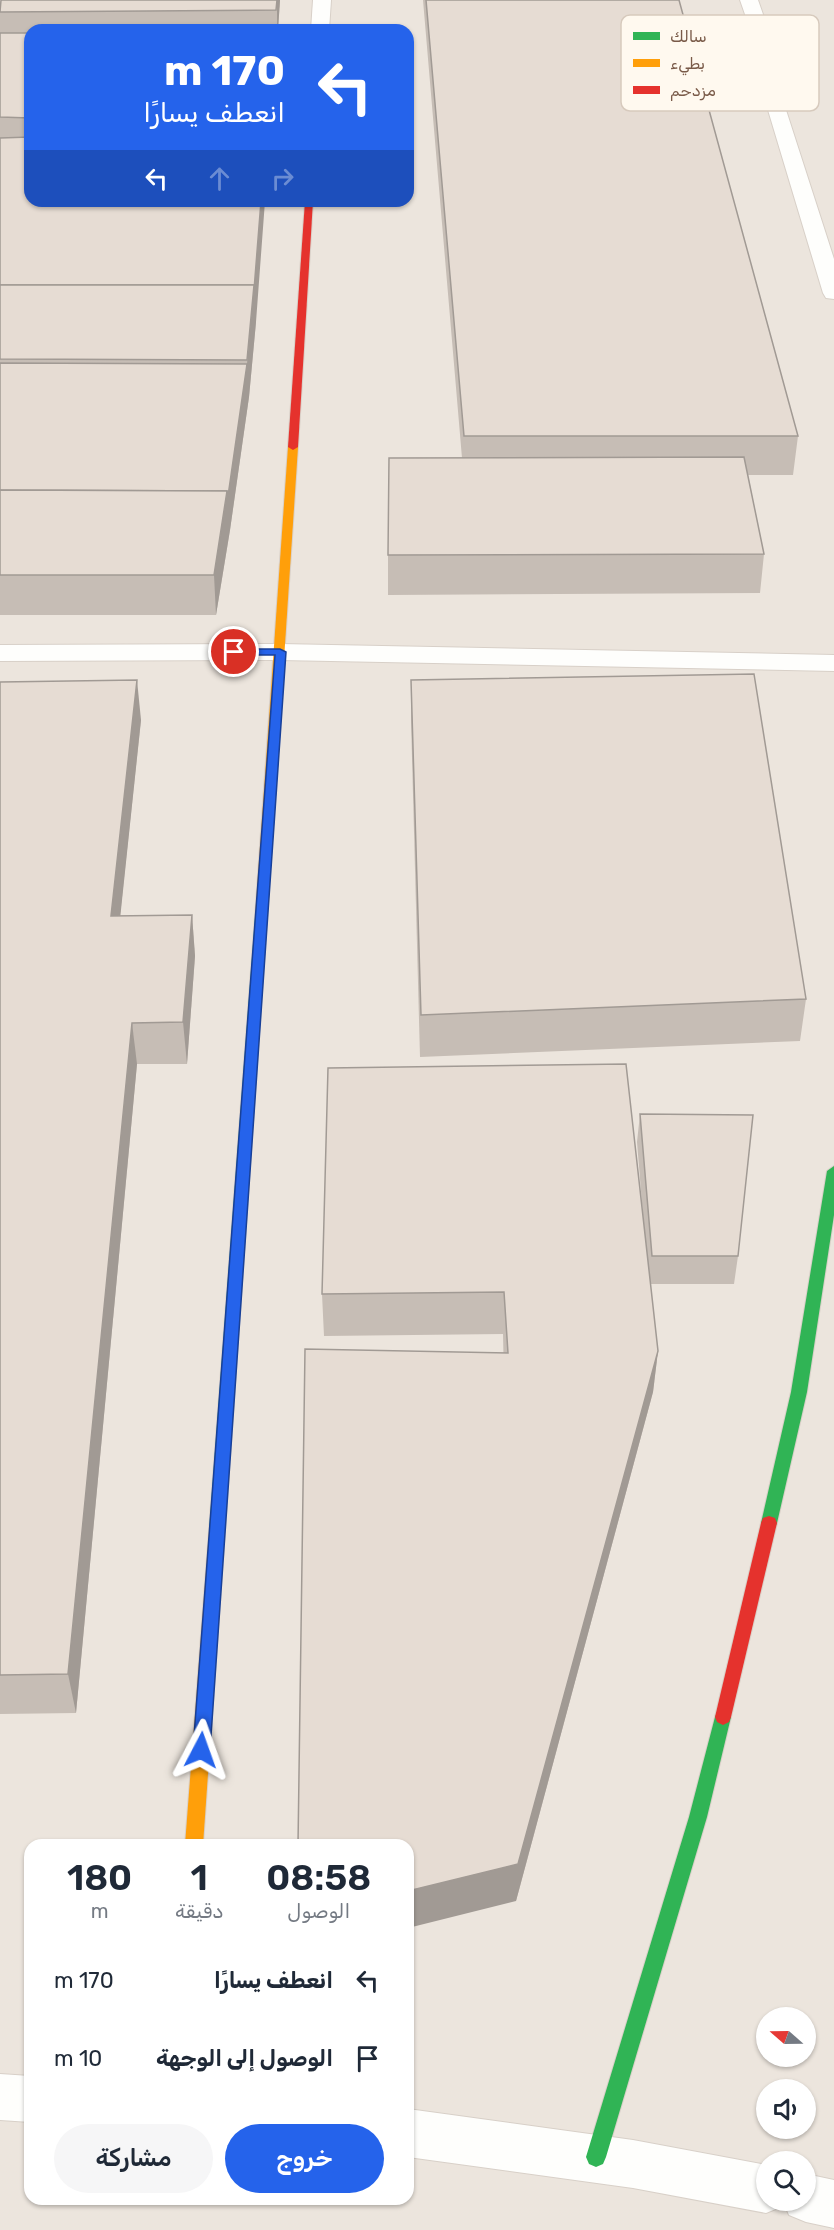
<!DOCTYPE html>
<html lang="ar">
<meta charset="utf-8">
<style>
body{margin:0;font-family:Rubik,Cairo,sans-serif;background:#f6f6f7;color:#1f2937;direction:rtl;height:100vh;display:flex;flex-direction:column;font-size:22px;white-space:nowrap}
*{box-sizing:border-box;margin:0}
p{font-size:20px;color:#747a83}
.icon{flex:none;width:33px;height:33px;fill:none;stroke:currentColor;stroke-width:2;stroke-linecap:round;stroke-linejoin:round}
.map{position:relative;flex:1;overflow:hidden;direction:ltr}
.drawer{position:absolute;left:24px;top:1839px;width:390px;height:366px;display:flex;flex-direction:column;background:#fff;border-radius:18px;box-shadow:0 2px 4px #0004;direction:rtl}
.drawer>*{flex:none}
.guide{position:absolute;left:24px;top:24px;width:390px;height:183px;border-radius:18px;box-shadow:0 2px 4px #0004;direction:rtl;background:#2563eb;color:#fff;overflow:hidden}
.needle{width:39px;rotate:290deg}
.tools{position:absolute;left:756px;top:2007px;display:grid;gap:12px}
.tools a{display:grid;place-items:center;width:60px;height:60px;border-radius:50%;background:#fff;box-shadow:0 2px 4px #0004;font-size:30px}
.pin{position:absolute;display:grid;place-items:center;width:51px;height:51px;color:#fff;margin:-26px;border:3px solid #fff;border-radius:50%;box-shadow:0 2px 6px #0007}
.me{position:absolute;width:66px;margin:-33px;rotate:4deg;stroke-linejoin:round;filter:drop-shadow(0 0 4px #0008)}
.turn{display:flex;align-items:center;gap:21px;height:126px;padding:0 30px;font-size:27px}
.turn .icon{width:78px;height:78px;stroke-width:2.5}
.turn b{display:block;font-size:42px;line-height:51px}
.lanes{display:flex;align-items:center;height:57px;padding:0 30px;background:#0003;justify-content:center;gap:30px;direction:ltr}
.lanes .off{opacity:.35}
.eta{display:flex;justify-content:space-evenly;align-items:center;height:102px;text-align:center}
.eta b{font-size:36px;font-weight:600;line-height:42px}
.action{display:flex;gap:12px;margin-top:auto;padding:12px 30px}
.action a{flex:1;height:69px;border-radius:36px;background:#2563eb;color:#fff;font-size:24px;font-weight:600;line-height:69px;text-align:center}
.action a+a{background:#f6f6f7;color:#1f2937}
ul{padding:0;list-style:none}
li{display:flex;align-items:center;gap:18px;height:78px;padding:0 30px}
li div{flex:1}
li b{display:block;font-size:22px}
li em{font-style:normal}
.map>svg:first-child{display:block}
.industrial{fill:#ece5dd;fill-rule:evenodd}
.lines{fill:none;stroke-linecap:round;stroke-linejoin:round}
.street-casing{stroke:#d8d0c8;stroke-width:2}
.fast-casing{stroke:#d9d0c8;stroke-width:2}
.slow-casing{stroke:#d9d0c8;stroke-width:2}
.jam-casing{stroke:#d9d0c8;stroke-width:2}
.street{fill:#fefefc;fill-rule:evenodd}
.fast{fill:#30b455;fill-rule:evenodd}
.slow{fill:#ff9f0a;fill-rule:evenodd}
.jam{fill:#e5322d;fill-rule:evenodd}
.wall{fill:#c6bdb5}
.shaded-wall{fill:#a19a94}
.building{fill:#e6dcd3;stroke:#a19a94;stroke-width:1.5}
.route{fill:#2563eb;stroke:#184099;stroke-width:1.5}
.key{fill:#fff9ef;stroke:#d7cabd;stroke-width:1.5}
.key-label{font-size:16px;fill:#7a5b49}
</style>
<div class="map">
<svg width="834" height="2230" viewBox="0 0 834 2230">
<rect width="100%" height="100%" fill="#f9f5ec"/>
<path class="industrial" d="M0 0H834V2230H0ZM30 30H408V201H30ZM30 1845H408V2199H30ZM766 2018H806V2056H766ZM766 2090H806V2128H766ZM766 2162H806V2200H766Z"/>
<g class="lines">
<defs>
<g id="street">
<polygon points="313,0 331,0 329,30 311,30"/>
<polygon points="740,0 758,0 766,23 786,110 834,259 834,299 826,298 823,293 768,110 748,23"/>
<polygon points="280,644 834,655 834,671 280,660 0,661 0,645"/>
<polygon points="0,2074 30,2076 30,2122 0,2120"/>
<polygon points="408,2109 633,2140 766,2165 766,2200 806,2200 806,2174 834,2180 834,2228 806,2222 789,2215 784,2203 783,2206 766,2213 633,2188 408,2157"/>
</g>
<g id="fast">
<polygon points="261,913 267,917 225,1531 223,1536 217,1538 211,1536 209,1531 255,917"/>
<polygon points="834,1166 834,1215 807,1392 777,1523 775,1528 769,1530 763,1528 761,1523 791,1392 827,1171"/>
<polygon points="723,1709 729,1712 731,1717 707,1817 606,2157 603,2164 596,2167 589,2164 586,2157 689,1817 715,1717 717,1712"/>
</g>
<g id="slow">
<polygon points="293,444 298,447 267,917 261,921 255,917 288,447"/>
<polygon points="217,1524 223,1526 225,1531 203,1845 185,1845 209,1531 211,1526"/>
</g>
<g id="jam">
<polygon points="305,201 313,201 298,447 293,450 288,447"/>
<polygon points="769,1516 775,1518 777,1523 731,1717 729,1722 723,1725 717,1722 715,1717 761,1523 763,1518"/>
</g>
</defs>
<use href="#street" class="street-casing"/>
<use href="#fast" class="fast-casing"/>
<use href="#slow" class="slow-casing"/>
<use href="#jam" class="jam-casing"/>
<use href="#street" class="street"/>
<use href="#fast" class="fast"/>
<use href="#slow" class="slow"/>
<use href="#jam" class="jam"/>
</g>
<g class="wall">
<polygon points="1,0 280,0 278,30 30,30 30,201 256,322 249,397 230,530 216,615 0,615 0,12"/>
<polygon points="423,0 679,0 798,436 793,475 748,475 764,554 760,593 388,595 388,555 462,458"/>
<polygon points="411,680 806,999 800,1041 420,1057 411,720"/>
<polygon points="0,682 141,720 120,916 192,915 195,956 187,1064 137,1064 76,1713 0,1714"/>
<polygon points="640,1114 738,1256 734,1284 650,1284 658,1351 653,1392 516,1901 503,1334 324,1336 322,1294 644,1228 637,1142"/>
</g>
<g class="shaded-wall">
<polygon points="277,0 280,0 278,30 277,30"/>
<polygon points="261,201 265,201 256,322 249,397 230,530 216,615 214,575 247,364"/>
<polygon points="137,680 141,720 116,957 111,916"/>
<polygon points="192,915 195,956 187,1064 183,1022"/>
<polygon points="132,1023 137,1064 76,1713 68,1674"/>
<polygon points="658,1351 653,1392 516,1901 408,1928 408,1891"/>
</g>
<g class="building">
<polygon points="1,0 277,0 276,10 0,12"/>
<polygon points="426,0 679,0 798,436 464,436"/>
<polygon points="0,33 30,33 30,118 0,117"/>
<polygon points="30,137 30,201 261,201 254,290 254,285 0,285 0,138"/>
<polygon points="0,285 254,285 247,360 0,359"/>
<polygon points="0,363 247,364 228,496 227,491 0,490"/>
<polygon points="744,457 764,554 388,555 389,458"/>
<polygon points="0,490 227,491 214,575 0,575"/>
<polygon points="754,674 806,999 421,1015 411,680"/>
<polygon points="137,680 111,916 192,915 183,1022 132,1023 68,1674 0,1675 0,682"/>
<polygon points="626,1064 658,1351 518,1864 408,1891 408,1845 298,1845 305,1349 508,1353 504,1292 322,1294 328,1068"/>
<polygon points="640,1114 753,1115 738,1256 652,1256"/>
</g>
<polygon class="route" points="234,649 280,649 286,652 210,1750 207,1755 201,1757 195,1755 193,1750 275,655 230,655 228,652"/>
<rect x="621" y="15" width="198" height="96" rx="9" class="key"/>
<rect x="633" y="32" width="27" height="8" fill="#30b455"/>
<rect x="633" y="59" width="27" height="8" fill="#ff9f0a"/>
<rect x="633" y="86" width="27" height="8" fill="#e5322d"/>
<g class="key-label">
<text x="670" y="42">سالك</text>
<text x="670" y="69">بطيء</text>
<text x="670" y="96">مزدحم</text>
</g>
</svg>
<div class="tools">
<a><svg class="needle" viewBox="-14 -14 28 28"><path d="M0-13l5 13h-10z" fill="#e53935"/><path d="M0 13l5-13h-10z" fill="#747a83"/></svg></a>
<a><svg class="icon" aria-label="sound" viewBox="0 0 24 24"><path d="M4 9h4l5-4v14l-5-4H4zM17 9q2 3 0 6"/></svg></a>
<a><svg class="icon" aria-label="search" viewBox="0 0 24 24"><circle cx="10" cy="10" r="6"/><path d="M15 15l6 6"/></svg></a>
</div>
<div class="pin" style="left:234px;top:652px;background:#d93025"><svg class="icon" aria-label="arrive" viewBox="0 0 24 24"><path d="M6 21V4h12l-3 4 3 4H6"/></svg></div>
<svg class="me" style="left:201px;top:1750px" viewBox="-20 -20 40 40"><path d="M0-17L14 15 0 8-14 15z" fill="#2563eb" stroke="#fff" stroke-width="4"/></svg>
<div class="guide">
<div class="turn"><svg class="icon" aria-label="left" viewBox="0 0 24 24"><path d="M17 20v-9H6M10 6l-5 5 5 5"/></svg><div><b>170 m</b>انعطف يسارًا</div></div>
<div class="lanes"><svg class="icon" aria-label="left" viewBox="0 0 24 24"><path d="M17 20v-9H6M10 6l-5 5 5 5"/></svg><svg class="icon off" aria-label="ahead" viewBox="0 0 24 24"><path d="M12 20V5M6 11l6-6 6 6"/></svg><svg class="icon off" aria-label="right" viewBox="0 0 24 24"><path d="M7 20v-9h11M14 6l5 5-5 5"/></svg></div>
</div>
<section class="drawer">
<div class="eta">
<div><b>08:58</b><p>الوصول</p></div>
<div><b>1</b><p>دقيقة</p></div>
<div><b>180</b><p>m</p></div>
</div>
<ul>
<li><svg class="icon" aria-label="left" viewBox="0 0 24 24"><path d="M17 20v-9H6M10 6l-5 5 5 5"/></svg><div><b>انعطف يسارًا</b></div><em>170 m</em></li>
<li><svg class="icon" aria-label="arrive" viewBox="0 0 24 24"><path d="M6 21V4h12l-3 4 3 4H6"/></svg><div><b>الوصول إلى الوجهة</b></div><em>10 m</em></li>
</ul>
<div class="action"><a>خروج</a><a>مشاركة</a></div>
</section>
</div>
